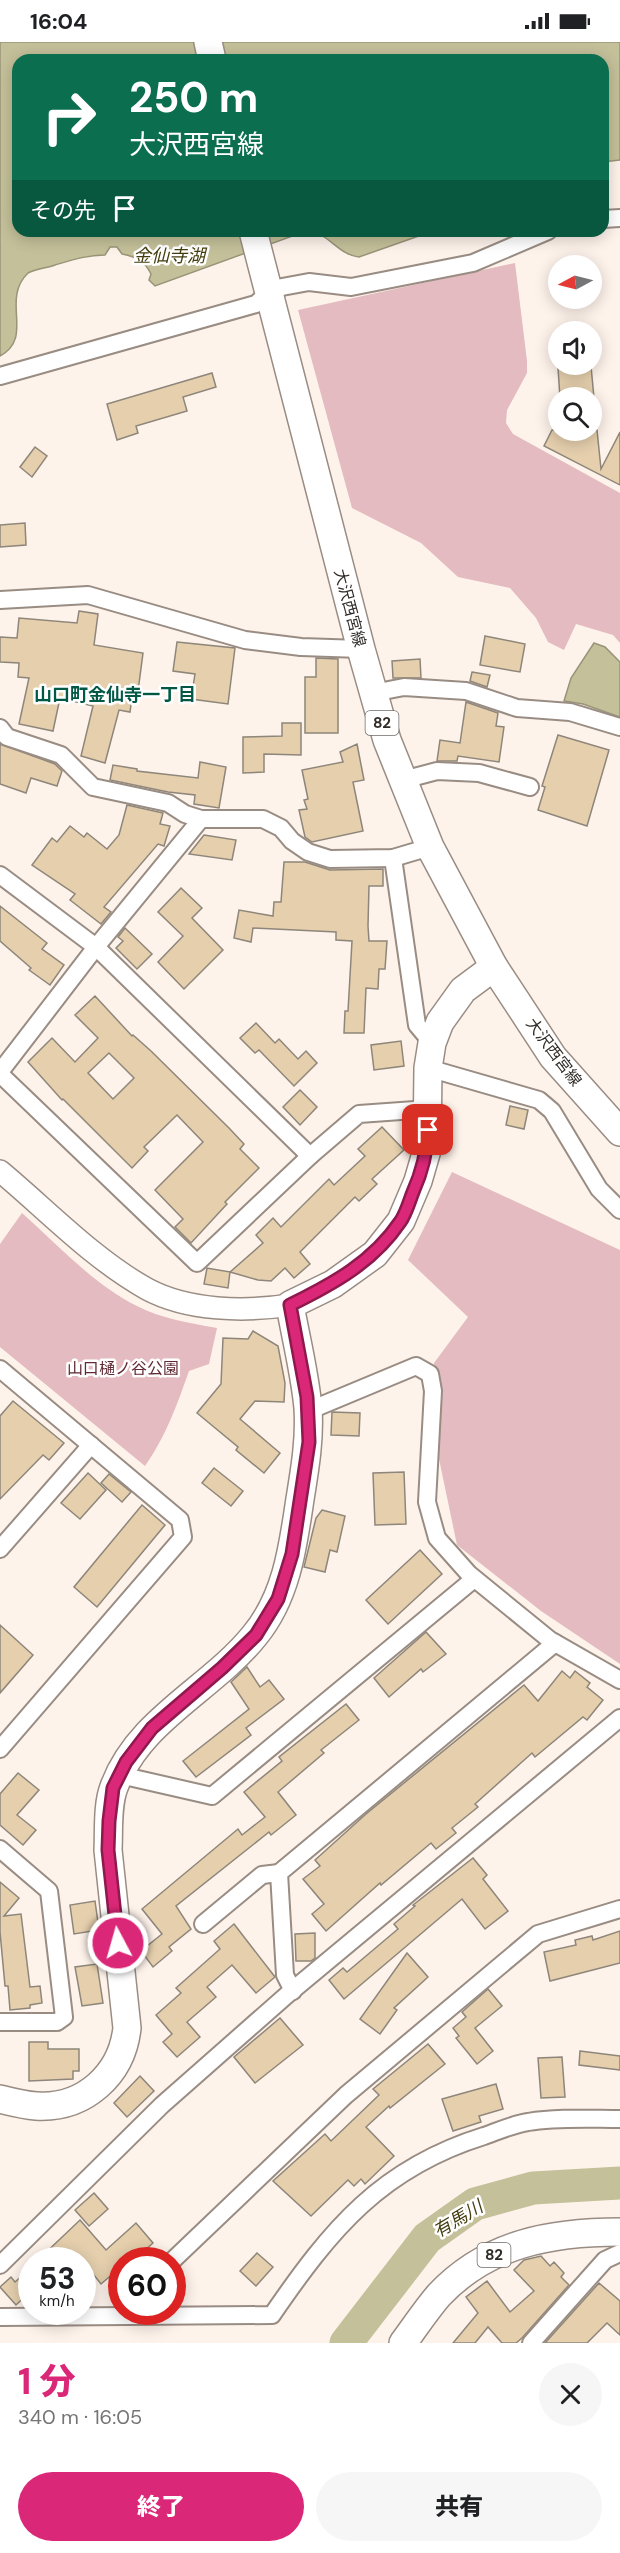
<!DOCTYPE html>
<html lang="ja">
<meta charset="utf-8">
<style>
body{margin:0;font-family:"DM Sans","Noto Sans JP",sans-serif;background:#f6f6f6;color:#202124;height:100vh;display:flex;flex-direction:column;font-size:22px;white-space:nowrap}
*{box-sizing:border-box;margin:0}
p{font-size:20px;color:#757577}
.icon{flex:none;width:33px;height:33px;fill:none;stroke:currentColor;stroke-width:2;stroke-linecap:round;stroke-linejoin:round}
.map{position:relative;height:2301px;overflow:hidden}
.details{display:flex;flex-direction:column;background:#fff;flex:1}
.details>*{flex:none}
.hud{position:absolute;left:12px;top:12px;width:597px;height:183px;border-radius:18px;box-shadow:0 3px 15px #0003;background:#0b6e4f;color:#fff;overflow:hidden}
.needle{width:39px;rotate:263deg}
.tools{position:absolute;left:548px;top:213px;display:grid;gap:12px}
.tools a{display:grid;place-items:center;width:54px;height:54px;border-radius:50%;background:#fff;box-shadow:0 3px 15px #0003;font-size:30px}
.speed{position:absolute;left:18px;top:2205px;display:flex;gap:12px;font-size:30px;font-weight:700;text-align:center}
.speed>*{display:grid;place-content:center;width:78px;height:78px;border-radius:50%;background:#fff;box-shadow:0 3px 15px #0003;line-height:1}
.speed small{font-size:15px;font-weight:400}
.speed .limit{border:9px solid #d22;background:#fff;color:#111}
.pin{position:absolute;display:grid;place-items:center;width:51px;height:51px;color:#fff;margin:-26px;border-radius:12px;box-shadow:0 3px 9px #0006}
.me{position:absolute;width:66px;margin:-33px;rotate:354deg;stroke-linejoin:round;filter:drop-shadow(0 0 4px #0008)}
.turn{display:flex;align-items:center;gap:21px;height:126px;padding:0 18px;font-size:27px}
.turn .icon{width:78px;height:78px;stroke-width:2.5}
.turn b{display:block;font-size:42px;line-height:51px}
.then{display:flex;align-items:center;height:57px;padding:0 18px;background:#0003;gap:12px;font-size:22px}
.round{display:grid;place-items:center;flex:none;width:63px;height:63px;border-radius:32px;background:#f6f6f6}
.head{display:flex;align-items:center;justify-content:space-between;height:102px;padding:0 18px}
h1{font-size:36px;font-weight:800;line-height:45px;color:#db2777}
.cta{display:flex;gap:12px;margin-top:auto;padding:12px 18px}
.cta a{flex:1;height:69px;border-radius:36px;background:#db2777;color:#fff;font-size:24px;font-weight:800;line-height:69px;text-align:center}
.cta a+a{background:#f6f6f6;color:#202124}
.status{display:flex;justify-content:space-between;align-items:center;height:42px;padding:0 30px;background:#fff;direction:ltr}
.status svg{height:16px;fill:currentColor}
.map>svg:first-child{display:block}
.green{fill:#e3bbc0}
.water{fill:#c4c09a;stroke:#989478;stroke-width:1.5}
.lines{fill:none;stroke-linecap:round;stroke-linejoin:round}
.river{stroke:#c4c09a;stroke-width:33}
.building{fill:#e5cfad;stroke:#8e867a;stroke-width:1.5;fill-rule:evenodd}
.minor-casing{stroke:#998c83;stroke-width:20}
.tertiary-casing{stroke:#998c83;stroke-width:24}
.primary-casing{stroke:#998c83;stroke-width:30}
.minor{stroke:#fff;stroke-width:16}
.tertiary{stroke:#fff;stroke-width:21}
.primary{stroke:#fff;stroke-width:27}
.route-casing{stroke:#8e194d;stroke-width:15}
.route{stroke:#db2777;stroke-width:10}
.labels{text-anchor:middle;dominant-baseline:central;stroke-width:5;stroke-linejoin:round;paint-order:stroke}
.shield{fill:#fff;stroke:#6f6b68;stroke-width:1.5}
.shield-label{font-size:15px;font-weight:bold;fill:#312c28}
.street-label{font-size:16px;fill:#312c28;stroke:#fff}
.park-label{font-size:16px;fill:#602933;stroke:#fff}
.water-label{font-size:18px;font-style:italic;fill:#433d0e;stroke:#fff}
.neighbourhood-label{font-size:18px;font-weight:bold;fill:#015844;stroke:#fff}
</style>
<div class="status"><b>16:04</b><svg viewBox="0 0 49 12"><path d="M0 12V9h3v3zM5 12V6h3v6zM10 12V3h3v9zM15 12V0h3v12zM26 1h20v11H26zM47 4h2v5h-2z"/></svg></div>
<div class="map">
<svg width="620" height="2301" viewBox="0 0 620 2301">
<rect width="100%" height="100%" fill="#fef3eb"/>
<g class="green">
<polygon points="515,221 527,319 527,331 507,368 506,381 513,392 620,451 620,601 613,593 576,582 564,608 548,600 536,576 510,546 458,535 421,501 352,466 298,268"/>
<polygon points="452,1130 620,1208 620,1622 541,1569 457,1503 439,1417 434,1321 468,1275 408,1218"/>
<path d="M22 1171C58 1203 94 1243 137 1264 162 1277 190 1281 217 1286L209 1322 189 1329C177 1363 166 1394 145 1424L0 1305V1202Z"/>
</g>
<g class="water">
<path d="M0 0H620V118L603 120V18H18V189H306L155 244 149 238 151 232C144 218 137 215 122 212L117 205H110L105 213C87 213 72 218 55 223 47 226 36 227 28 231 0 258 35 295 0 314Z"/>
<path d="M310 189H433L359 215C339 213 330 193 310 189Z"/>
<polygon points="594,601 605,605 620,620 620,675 583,662 564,659 571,636"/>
</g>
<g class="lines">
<polyline class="river" points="346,2301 427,2196 475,2162 533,2146 620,2141"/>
</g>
<g class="building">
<polygon points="591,324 594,356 560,356 558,326"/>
<polygon points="212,331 216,345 183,355 187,369 136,384 138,391 117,398 107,362"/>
<polygon points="552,388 597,388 601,427 620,390 620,443 544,404"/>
<polygon points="35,405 47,414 32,435 20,425"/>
<polygon points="25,481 26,503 0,505 0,483"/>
<polygon points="79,569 98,572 94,603 143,611 138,649 133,648 130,670 119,668 105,721 81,714 93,664 60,656 53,689 19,682 29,636 18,635 19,621 0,620 0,595 17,596 19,576 77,581"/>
<polygon points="485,594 525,602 520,630 480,623"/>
<polygon points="177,600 235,606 228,662 191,657 195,632 173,629"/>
<polygon points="316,616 338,617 338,691 305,691 305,635 316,635"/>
<polygon points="420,617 421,636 393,636 392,619"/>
<polygon points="472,630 490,633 487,645 470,639"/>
<polygon points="466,660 498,671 496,684 504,685 499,720 458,714 457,719 437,719 440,698 460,701"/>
<polygon points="282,681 301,681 301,713 264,712 264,730 243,731 243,695 282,694"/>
<polygon points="558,693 609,708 587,784 538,768 545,745 542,744"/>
<polygon points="0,702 55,722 62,729 57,744 31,736 26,751 0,742"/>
<polygon points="357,702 364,738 353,740 363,789 312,800 305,795 299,768 307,767 304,758 308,757 302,728 343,720 340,710"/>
<polygon points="200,720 226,725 219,766 194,762 195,753 168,750 110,738 113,723 137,727 137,729 198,736"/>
<polygon points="127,763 163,771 160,782 170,784 164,804 158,802 104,865 111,870 101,882 70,858 75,852 32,823 52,796 57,800 70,784 84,795 87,791 107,807 119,793"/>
<polygon points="204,793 236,798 232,818 189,812"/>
<polygon points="284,820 305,820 330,828 383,827 383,844 369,844 368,884 369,899 387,899 385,927 379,927 378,947 366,946 364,991 344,991 345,969 348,969 352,899 336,898 336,890 253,886 251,900 234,896 239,868 273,874 274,860 281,860"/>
<polygon points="181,846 202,866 192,876 223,908 184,947 158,920 183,894 158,870"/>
<polygon points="0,864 47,901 42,907 64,923 50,943 29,928 31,926 0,899"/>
<polygon points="125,886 152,912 137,927 116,906 123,899 118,895"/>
<path d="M95 954 132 994 133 993 151 1009 229 1086 244 1102 240 1107 259 1126 225 1160 227 1162 191 1201 175 1185 183 1177 155 1148 203 1100 177 1073 144 1105 148 1109 132 1126 63 1057 62 1058 28 1020 52 996 75 1020 98 996 75 973ZM109 1011 134 1036 113 1057 88 1031Z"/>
<polygon points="256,981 275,1001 279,997 298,1017 306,1009 317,1021 294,1044 259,1008 255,1011 240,996"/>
<polygon points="401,999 404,1024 374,1028 371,1003"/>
<polygon points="300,1048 317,1065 300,1083 283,1065"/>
<polygon points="510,1064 528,1068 524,1087 506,1083"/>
<polygon points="382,1085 404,1108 372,1137 377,1142 359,1159 355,1155 300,1210 310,1222 294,1236 285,1226 271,1239 258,1238 230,1230 228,1246 204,1242 207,1226 230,1230 263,1201 256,1193 273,1176 281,1185 329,1137 334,1143 365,1114 358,1107"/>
<polygon points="253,1289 278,1304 285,1341 284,1360 255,1359 240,1377 280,1411 264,1431 236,1408 238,1405 197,1371 221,1342 223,1296 248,1297"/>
<polygon points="13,1359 64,1401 49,1418 43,1413 0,1457 0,1374"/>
<polygon points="332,1370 360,1371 359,1394 331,1393"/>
<polygon points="214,1426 243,1449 231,1464 202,1441"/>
<polygon points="404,1430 406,1482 375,1483 373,1431"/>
<polygon points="88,1431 106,1448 80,1477 61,1461"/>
<polygon points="109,1432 131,1450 122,1460 101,1441"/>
<polygon points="142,1463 165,1483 97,1565 74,1545"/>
<polygon points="322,1468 345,1474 337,1510 330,1508 325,1530 304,1525 316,1476"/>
<polygon points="420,1508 442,1532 388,1582 366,1558"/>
<polygon points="0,1583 33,1613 0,1651"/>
<polygon points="426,1590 446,1612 423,1630 421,1627 389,1655 374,1636"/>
<polygon points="247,1625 260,1645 269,1638 284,1657 246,1686 251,1693 196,1735 183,1719 249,1667 231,1640"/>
<polygon points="562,1629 570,1636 575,1629 590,1641 587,1645 603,1658 587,1678 583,1675 535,1715 532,1711 475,1762 478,1765 452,1786 456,1791 436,1807 431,1801 381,1843 380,1841 326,1889 312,1872 324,1862 303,1837 320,1824 315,1818 366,1772 524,1643 538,1659"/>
<polygon points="346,1662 359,1678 321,1708 324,1711 278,1750 296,1773 271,1793 269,1790 176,1864 191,1887 169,1905 172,1909 153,1925 141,1909 162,1892 142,1867 238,1787 242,1793 265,1775 244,1750 282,1719 279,1715"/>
<polygon points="18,1731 39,1748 17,1773 36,1788 23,1803 0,1783 0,1752"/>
<polygon points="473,1816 487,1833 483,1837 508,1869 485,1887 462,1857 344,1957 329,1938 343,1926 347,1930 398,1887 394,1882 415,1864 413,1863"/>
<polygon points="0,1840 19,1856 4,1874 21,1872 30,1945 40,1944 42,1961 30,1963 30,1966 10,1968 8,1944 5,1944 0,1890"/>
<polygon points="95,1859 99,1888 74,1892 70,1863"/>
<polygon points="234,1882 275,1935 256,1951 232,1923 207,1945 216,1955 187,1980 200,1995 177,2015 163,2000 172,1992 156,1973 181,1951 176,1946 220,1907 214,1899"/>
<polygon points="620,1889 620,1921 550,1939 544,1910 576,1903 575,1898 592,1894 593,1898"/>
<polygon points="315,1891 315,1916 311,1919 296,1919 295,1892"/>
<polygon points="407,1911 428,1935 394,1966 397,1968 380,1992 360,1977"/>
<polygon points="97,1922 103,1961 82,1964 75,1925"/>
<polygon points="488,1947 502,1964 475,1986 493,2009 477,2022 456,1996 459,1994 453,1986 466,1975 462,1970"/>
<polygon points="280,1976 303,2003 255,2041 234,2015"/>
<polygon points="29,2000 48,2000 48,2007 79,2007 79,2029 73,2029 73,2037 29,2039"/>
<polygon points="428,2002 445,2022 390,2066 389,2064 366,2085 394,2114 365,2142 361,2137 354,2144 348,2138 311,2174 273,2139 325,2092 331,2099 379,2053 373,2047"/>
<polygon points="580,2009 620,2014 620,2028 579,2023"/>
<polygon points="562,2015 565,2055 541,2056 538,2016"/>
<polygon points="140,2034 154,2049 127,2075 114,2061"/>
<polygon points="496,2042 503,2067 479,2074 481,2080 453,2089 442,2057"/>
<polygon points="94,2151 108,2167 89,2184 75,2168"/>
<polygon points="80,2178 106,2208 136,2181 153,2201 142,2211 139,2208 128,2218 122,2218 122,2224 101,2242 82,2218 72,2210 70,2212 68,2210 59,2218 38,2218"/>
<polygon points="257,2211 273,2225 256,2244 240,2229"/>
<polygon points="541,2214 550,2224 554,2220 564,2231 561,2235 569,2243 522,2296 516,2301 502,2301 488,2285 475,2301 453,2301 478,2271 466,2255 487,2239 510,2270 534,2249 514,2228 524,2218"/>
<polygon points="32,2225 32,2248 16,2263 0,2245 11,2235 15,2240"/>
<polygon points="599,2241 620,2259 620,2293 607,2281 587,2301 545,2301"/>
</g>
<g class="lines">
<defs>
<g id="minor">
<polyline points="603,177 620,176"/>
<polyline points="0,334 256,262 267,252 282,245 309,240 351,245 473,221 548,189"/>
<polyline points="0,558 88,553 245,598 301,605 361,607"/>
<polyline points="373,651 404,645 466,649 517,666 570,670 620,685"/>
<polyline points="0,686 7,695 61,713 93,745 168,761 185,772 201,777 263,777 281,786 292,799 308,810 330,817 393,816 430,805"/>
<polyline points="403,738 437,729 479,731 530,745"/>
<polyline points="393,816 417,983 432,1001"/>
<polyline points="0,833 96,905 310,1114"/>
<polyline points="428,1026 539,1058 552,1069 599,1147 620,1168"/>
<polyline points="0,1030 96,905 201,777"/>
<polyline points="0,1032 197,1221 310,1114 359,1072 429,1067"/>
<polyline points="0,1327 180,1478 183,1495 0,1707"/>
<polyline points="308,1369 416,1324 430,1332 433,1349 427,1460 437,1496 469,1532 550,1598 620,1638"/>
<polyline points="0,1507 91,1403"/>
<polyline points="120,1733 212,1754 474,1537"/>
<polyline points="0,1807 49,1849 64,1975 57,1980 0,1980"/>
<polyline points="203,1882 262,1833 279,1831"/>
<polyline points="293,1949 285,1933 279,1831 555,1601"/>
<polyline points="172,2219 346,2053 538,1892 620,1867"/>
<polyline points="0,2223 162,2063 288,1952 620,1676"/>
<path d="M0 2275 272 2273C331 2187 381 2126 484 2094 498 2089 514 2082 528 2080 557 2075 591 2077 620 2077"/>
<polyline points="531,2301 605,2218 620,2211"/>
</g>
<path id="tertiary" d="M0 1129C48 1169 92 1216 147 1247 188 1269 245 1270 290 1263"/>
<g id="primary">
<polyline points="208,0 212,18"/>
<polyline points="253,189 361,607 387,698 430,805 494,925 517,960 553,1015 620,1090"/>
<path d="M0 2057C12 2060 24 2063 36 2064 85 2067 122 2032 127 1986L108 1808C109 1788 107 1763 114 1745 139 1677 212 1647 255 1593 287 1554 293 1504 300 1457 305 1426 310 1397 308 1366 305 1332 296 1297 290 1263L333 1242 375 1212 401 1179 418 1139 427 1108 428 1026 432 1001 440 980 463 948 494 925"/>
<path d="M403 2301C415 2285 426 2268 439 2253 488 2201 552 2190 620 2190"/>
</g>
</defs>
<use href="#minor" class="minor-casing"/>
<use href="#tertiary" class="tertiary-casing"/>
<use href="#primary" class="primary-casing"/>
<use href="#minor" class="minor"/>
<use href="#tertiary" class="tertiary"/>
<use href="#primary" class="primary"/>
</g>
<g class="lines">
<defs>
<path id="route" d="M118 1901 108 1808 109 1779 113 1746 126 1720 152 1686 222 1626 256 1593 278 1557 292 1512 309 1400 307 1355 290 1263C333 1242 373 1220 400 1180 406 1172 409 1160 413 1150 422 1130 427 1110 428 1088"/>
</defs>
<use href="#route" class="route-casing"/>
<use href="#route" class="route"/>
</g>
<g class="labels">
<g class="shield">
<rect x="365.5" y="669" width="33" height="24" rx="4.5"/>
<rect x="477.5" y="2201" width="33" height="24" rx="4.5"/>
</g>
<g class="shield-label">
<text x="382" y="681">82</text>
<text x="494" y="2213">82</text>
</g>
<g class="street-label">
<text transform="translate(350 566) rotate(75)">大沢西宮線</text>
<text transform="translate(554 1010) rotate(53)">大沢西宮線</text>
</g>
<g class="park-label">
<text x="123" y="1326">山口樋ノ谷公園</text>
</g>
<g class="water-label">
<text x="169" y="214">金仙寺湖</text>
<text transform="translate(458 2177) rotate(-31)">有馬川</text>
</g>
<g class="neighbourhood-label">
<text x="115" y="653">山口町金仙寺一丁目</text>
</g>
</g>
</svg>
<div class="tools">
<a><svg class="needle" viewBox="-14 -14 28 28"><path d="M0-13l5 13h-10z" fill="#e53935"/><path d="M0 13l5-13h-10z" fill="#757577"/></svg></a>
<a><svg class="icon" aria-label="sound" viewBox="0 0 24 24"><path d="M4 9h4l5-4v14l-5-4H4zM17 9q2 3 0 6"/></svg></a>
<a><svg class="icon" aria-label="search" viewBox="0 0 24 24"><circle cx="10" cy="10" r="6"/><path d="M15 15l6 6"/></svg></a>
</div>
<div class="speed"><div>53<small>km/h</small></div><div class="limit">60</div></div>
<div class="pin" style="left:428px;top:1088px;background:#d93025"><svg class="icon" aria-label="arrive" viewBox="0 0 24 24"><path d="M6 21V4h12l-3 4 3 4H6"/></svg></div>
<svg class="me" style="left:118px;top:1901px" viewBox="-20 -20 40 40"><circle r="17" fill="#db2777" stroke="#fff" stroke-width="3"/><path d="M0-11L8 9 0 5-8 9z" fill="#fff"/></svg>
<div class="hud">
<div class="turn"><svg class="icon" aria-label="right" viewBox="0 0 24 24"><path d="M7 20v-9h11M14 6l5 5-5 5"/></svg><div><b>250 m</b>大沢西宮線</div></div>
<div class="then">その先<svg class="icon" aria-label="arrive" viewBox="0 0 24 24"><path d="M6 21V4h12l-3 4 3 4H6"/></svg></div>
</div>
</div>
<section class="details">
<div class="head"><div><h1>1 分</h1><p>340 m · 16:05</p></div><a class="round"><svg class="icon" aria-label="close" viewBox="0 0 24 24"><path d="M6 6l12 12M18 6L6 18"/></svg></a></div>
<div class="cta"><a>終了</a><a>共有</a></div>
</section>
